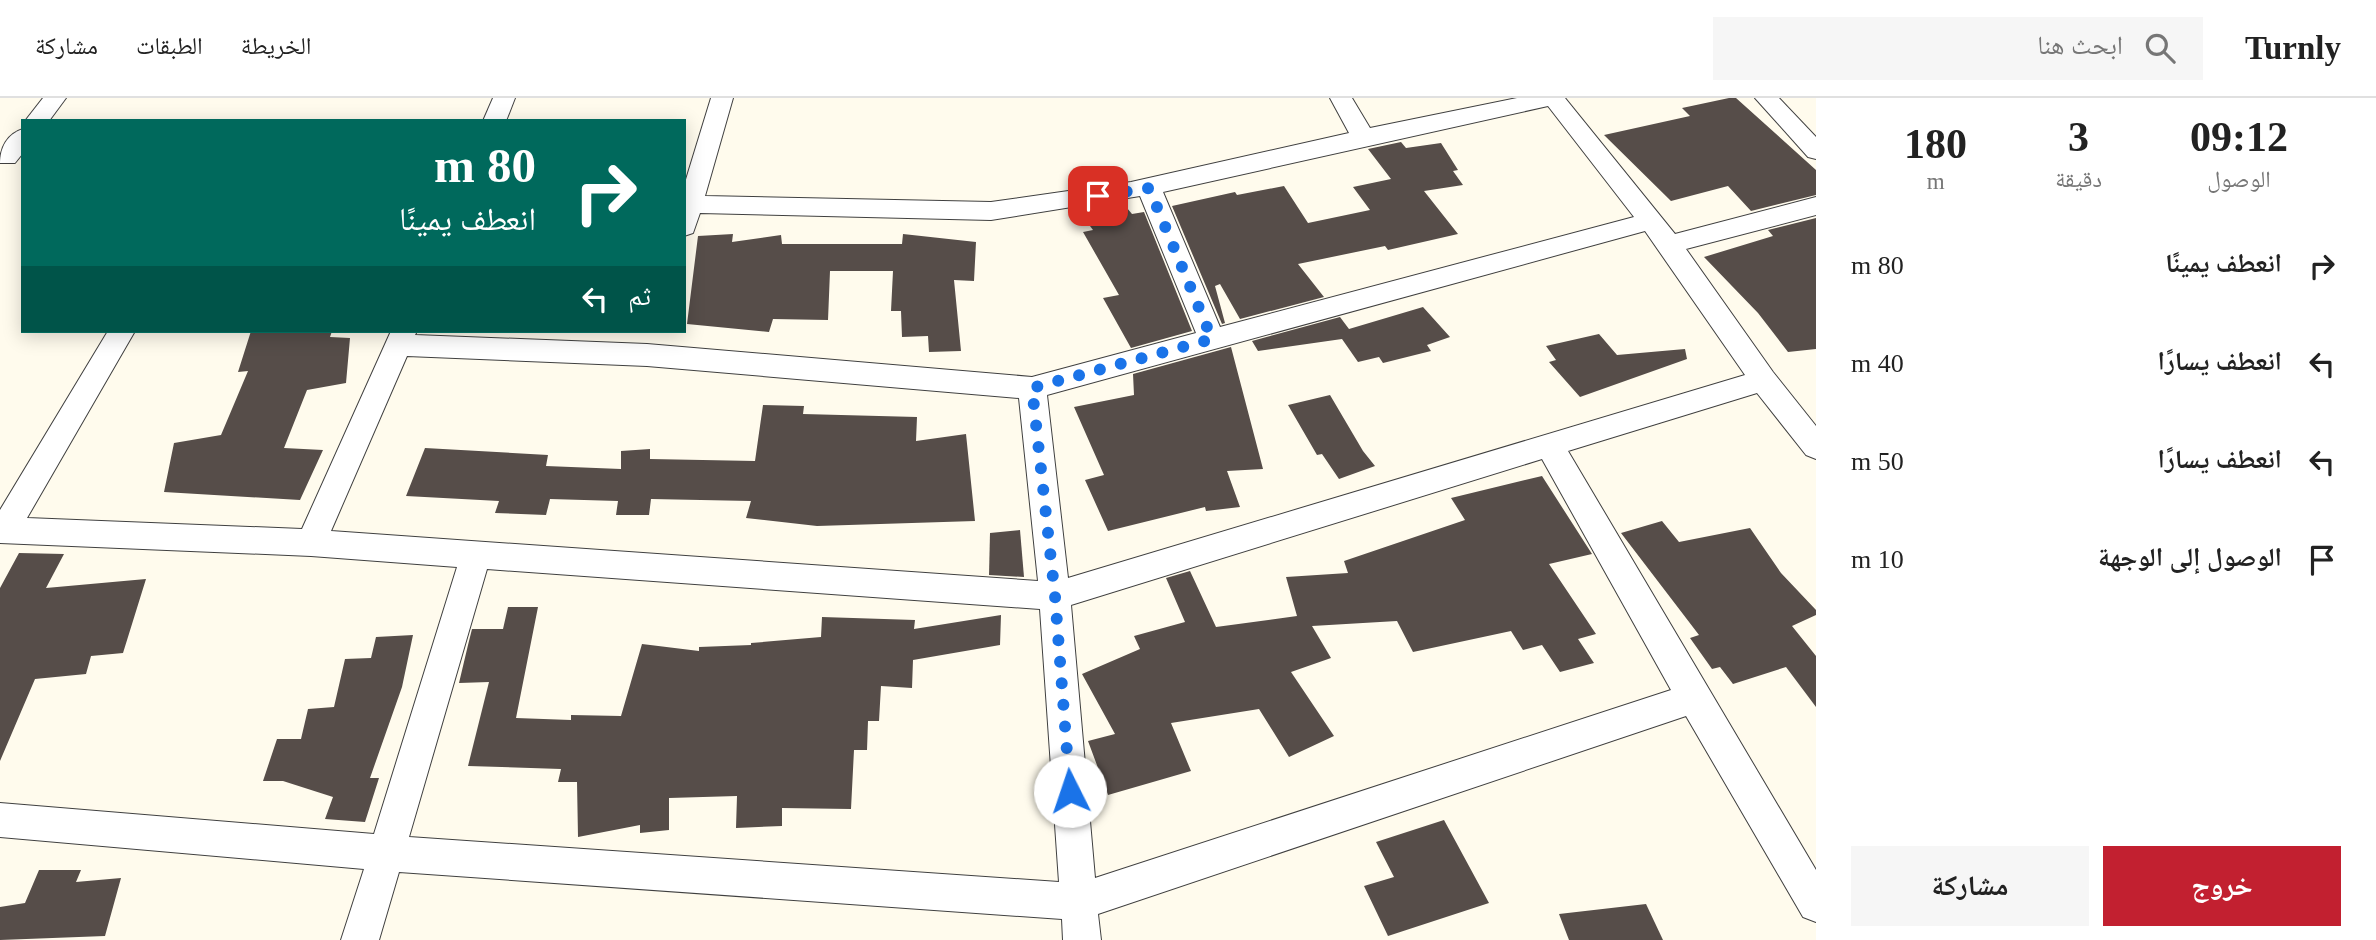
<!DOCTYPE html>
<html lang="ar">
<meta charset="utf-8">
<style>
body{margin:0;font-family:"Times New Roman","Noto Naskh Arabic",serif;background:#f6f6f6;color:#222;direction:rtl;height:100vh;display:flex;flex-direction:column;font-size:26px;white-space:nowrap}
*{box-sizing:border-box;margin:0}
p{font-size:23px;color:#767676}
.icon{flex:none;width:38px;height:38px;fill:none;stroke:currentColor;stroke-width:2;stroke-linecap:round;stroke-linejoin:round}
.map{position:relative;flex:1;overflow:hidden;direction:ltr}
.side{display:flex;flex-direction:column;background:#fff;width:560px}
.side>*{flex:none}
.guide{position:absolute;left:21px;top:21px;width:665px;height:214px;border-radius:0px;box-shadow:0 4px 18px #0003;direction:rtl;background:#00695c;color:#fff;overflow:hidden}
.pin{position:absolute;display:grid;place-items:center;width:60px;height:60px;color:#fff;margin:-30px;border-radius:14px;box-shadow:0 4px 10px #0006}
.me{position:absolute;width:77px;margin:-38px;rotate:356deg;stroke-linejoin:round;filter:drop-shadow(0 0 5px #0008)}
.turn{display:flex;align-items:center;gap:24px;height:147px;padding:0 35px;font-size:32px}
.turn .icon{width:91px;height:91px;stroke-width:2.5}
.turn b{display:block;font-size:49px;line-height:60px}
.then{display:flex;align-items:center;height:66px;padding:0 35px;background:#0003;gap:14px;font-size:26px}
.eta{display:flex;justify-content:space-evenly;align-items:center;height:119px;text-align:center}
.eta b{font-size:42px;font-weight:700;line-height:49px}
.primary-button{display:flex;gap:14px;margin-top:auto;padding:14px 35px}
.primary-button a{flex:1;height:80px;border-radius:0px;background:#c22030;color:#fff;font-size:28px;font-weight:700;line-height:80px;text-align:center}
.primary-button a+a{background:#f6f6f6;color:#222}
ul{padding:0;list-style:none}
li{display:flex;align-items:center;gap:21px;height:98px;padding:0 35px}
li div{flex:1}
li b{display:block;font-size:26px}
li em{font-style:normal}
header{display:flex;align-items:center;gap:42px;box-sizing:border-box;height:98px;padding:0 35px;background:#fff;border-bottom:2px solid #e0e0e0}
header strong{font-size:33px}
nav{display:flex;gap:38px;margin-inline-start:auto;font-size:24px}
.search{width:490px;height:63px;background:#f6f6f6;display:flex;align-items:center;gap:18px;box-sizing:border-box;padding:0 24px;border-radius:0px;color:#767676;font-size:26px}
main{display:flex;flex:1;min-height:0}
.map>svg:first-child{display:block}
.building{fill:#564d49}
.lines{fill:none;stroke-linecap:round;stroke-linejoin:round}
.street-casing{stroke:#404040;stroke-width:2}
.street{fill:#fff;fill-rule:evenodd}
.route{stroke:#1a73e8;stroke-width:12;stroke-dasharray:0 21.6}
</style>
<header>
<strong>Turnly</strong>
<div class="search"><svg class="icon" aria-label="search" viewBox="0 0 24 24"><circle cx="10" cy="10" r="6"/><path d="M15 15l6 6"/></svg>ابحث هنا</div>
<nav><a>الخريطة</a><a>الطبقات</a><a>مشاركة</a></nav>
</header>
<main>
<section class="side">
<div class="eta">
<div><b>09:12</b><p>الوصول</p></div>
<div><b>3</b><p>دقيقة</p></div>
<div><b>180</b><p>m</p></div>
</div>
<ul>
<li><svg class="icon" aria-label="right" viewBox="0 0 24 24"><path d="M7 20v-9h11M14 6l5 5-5 5"/></svg><div><b>انعطف يمينًا</b></div><em>80 m</em></li>
<li><svg class="icon" aria-label="left" viewBox="0 0 24 24"><path d="M17 20v-9H6M10 6l-5 5 5 5"/></svg><div><b>انعطف يسارًا</b></div><em>40 m</em></li>
<li><svg class="icon" aria-label="left" viewBox="0 0 24 24"><path d="M17 20v-9H6M10 6l-5 5 5 5"/></svg><div><b>انعطف يسارًا</b></div><em>50 m</em></li>
<li><svg class="icon" aria-label="arrive" viewBox="0 0 24 24"><path d="M6 21V4h12l-3 4 3 4H6"/></svg><div><b>الوصول إلى الوجهة</b></div><em>10 m</em></li>
</ul>
<div class="primary-button"><a>خروج</a><a>مشاركة</a></div>
</section>
<div class="map">
<svg width="1816" height="842" viewBox="0 0 1816 842">
<rect width="100%" height="100%" fill="#fffbed"/>
<g class="building">
<polygon points="1729,0 1736,0 1816,72 1816,97 1751,113 1728,88 1671,103 1604,37 1690,18 1682,10"/>
<polygon points="1401,44 1406,50 1441,45 1458,72 1453,73 1463,87 1424,93 1458,136 1388,152 1385,148 1298,166 1324,199 1240,221 1220,186 1215,188 1225,225 1222,226 1172,108 1235,94 1237,97 1284,88 1308,125 1370,112 1353,89 1391,81 1368,51"/>
<polygon points="1122,104 1132,116 1144,114 1192,233 1131,250 1103,200 1119,197 1083,134 1093,132 1081,116"/>
<polygon points="1816,120 1816,251 1788,254 1758,215 1704,159 1773,138 1768,132"/>
<polygon points="733,136 732,144 781,137 782,146 902,146 903,136 976,144 974,183 954,182 961,253 929,254 928,238 902,239 901,213 891,213 893,173 830,173 828,222 773,221 769,234 687,226 698,138"/>
<polygon points="1423,209 1450,239 1427,247 1431,253 1383,265 1379,259 1358,264 1342,241 1258,253 1252,243 1340,219 1349,231"/>
<polygon points="251,233 332,233 330,239 350,240 346,285 307,292 284,350 323,352 300,402 164,394 174,345 221,337 248,273 238,274"/>
<polygon points="1599,236 1617,257 1685,251 1687,261 1580,299 1549,264 1556,262 1546,248"/>
<polygon points="1231,249 1263,371 1227,373 1240,409 1206,413 1205,409 1108,433 1085,382 1104,377 1074,309 1134,297 1133,276"/>
<polygon points="1330,297 1363,353 1375,368 1339,381 1322,356 1317,357 1288,307"/>
<polygon points="763,307 804,308 803,316 917,319 916,343 966,336 975,423 817,428 746,420 751,403 651,401 649,417 616,417 618,403 550,401 546,417 495,415 499,403 406,398 425,350 548,357 546,368 621,371 621,353 650,351 650,361 755,363"/>
<polygon points="1542,378 1592,456 1549,466 1596,536 1578,541 1594,565 1560,574 1542,547 1523,552 1511,533 1413,554 1397,523 1312,528 1331,560 1291,574 1334,638 1289,659 1259,611 1171,625 1191,673 1108,697 1088,643 1115,636 1082,576 1140,551 1134,538 1185,524 1166,480 1190,473 1216,529 1297,518 1286,479 1348,475 1344,463 1465,422 1451,400"/>
<polygon points="1662,423 1679,444 1750,430 1781,475 1816,512 1816,517 1792,528 1816,558 1816,609 1786,569 1733,586 1720,569 1712,571 1690,540 1699,537 1621,435"/>
<polygon points="1020,432 1024,479 989,477 990,435"/>
<polygon points="19,455 64,456 46,490 146,481 123,555 91,558 86,576 35,581 0,663 0,490"/>
<polygon points="508,509 538,509 516,620 571,622 571,617 621,618 642,546 699,553 699,549 751,547 751,545 821,539 822,519 915,522 914,531 1001,517 1000,547 913,562 912,590 881,588 879,623 868,623 867,652 854,652 851,711 782,710 782,728 736,730 737,698 669,700 669,732 640,735 640,727 578,739 577,684 558,684 561,671 468,668 489,584 459,585 468,547 472,531 503,531"/>
<polygon points="413,537 402,589 370,680 379,680 365,724 325,721 333,699 283,683 263,683 277,641 301,641 308,611 334,609 345,561 371,560 376,539"/>
<polygon points="1444,722 1489,805 1388,838 1364,788 1394,779 1376,744"/>
<polygon points="39,772 81,772 76,784 121,780 105,838 0,842 0,809 25,805"/>
<polygon points="1646,806 1663,842 1569,842 1559,816"/>
</g>
<g class="lines">
<defs>
<g id="street">
<polygon points="43,0 66,0 49,23 25,23"/>
<polygon points="493,0 515,0 506,23 483,23"/>
<path d="M711 0H733L705 98 991 104 1131 84 1349 35 1330 0H1352L1370 30 1517 0H1565L1675 136 1816 99V117L1686 151 1773 274 1816 328V361L1806 357 1757 295 1568 353 1816 772V824L1803 819 1686 618 1098 816 1101 842H1063L1062 821 399 774 379 842H341L364 771 0 739V705L374 736 457 469 311 458 0 445V412L108 233H135L27 420 302 431 391 233H417L415 237 647 246 1032 279 1196 235 1140 98 991 122 700 115 693 135 684 138V88ZM1548 8 1634 119 1220 229 1163 94ZM1645 133 1745 277 1068 480 1047 297ZM407 258 647 268 1019 300 1038 483 331 433ZM1542 361 1671 592 1095 780 1071 507ZM487 471 1040 511 1059 784 409 739Z"/>
<polygon points="1755,0 1779,0 1816,39 1816,61 1808,59"/>
<path d="M23 31V55L15 65H0C0 50 7 36 23 31Z"/>
</g>
</defs>
<use href="#street" class="street-casing"/>
<use href="#street" class="street"/>
</g>
<g class="lines">
<polyline class="route" points="1070,693 1055,498 1032,290 1212,241 1149,90 1098,98"/>
</g>
</svg>
<div class="pin" style="left:1098px;top:98px;background:#d93025"><svg class="icon" aria-label="arrive" viewBox="0 0 24 24"><path d="M6 21V4h12l-3 4 3 4H6"/></svg></div>
<svg class="me" style="left:1070px;top:693px" viewBox="-20 -20 40 40"><circle r="19" fill="#fff"/><path d="M0-13L10 11 0 6-10 11z" fill="#1a73e8"/></svg>
<div class="guide">
<div class="turn"><svg class="icon" aria-label="right" viewBox="0 0 24 24"><path d="M7 20v-9h11M14 6l5 5-5 5"/></svg><div><b>80 m</b>انعطف يمينًا</div></div>
<div class="then">ثم<svg class="icon" aria-label="left" viewBox="0 0 24 24"><path d="M17 20v-9H6M10 6l-5 5 5 5"/></svg></div>
</div>
</div>
</main>
